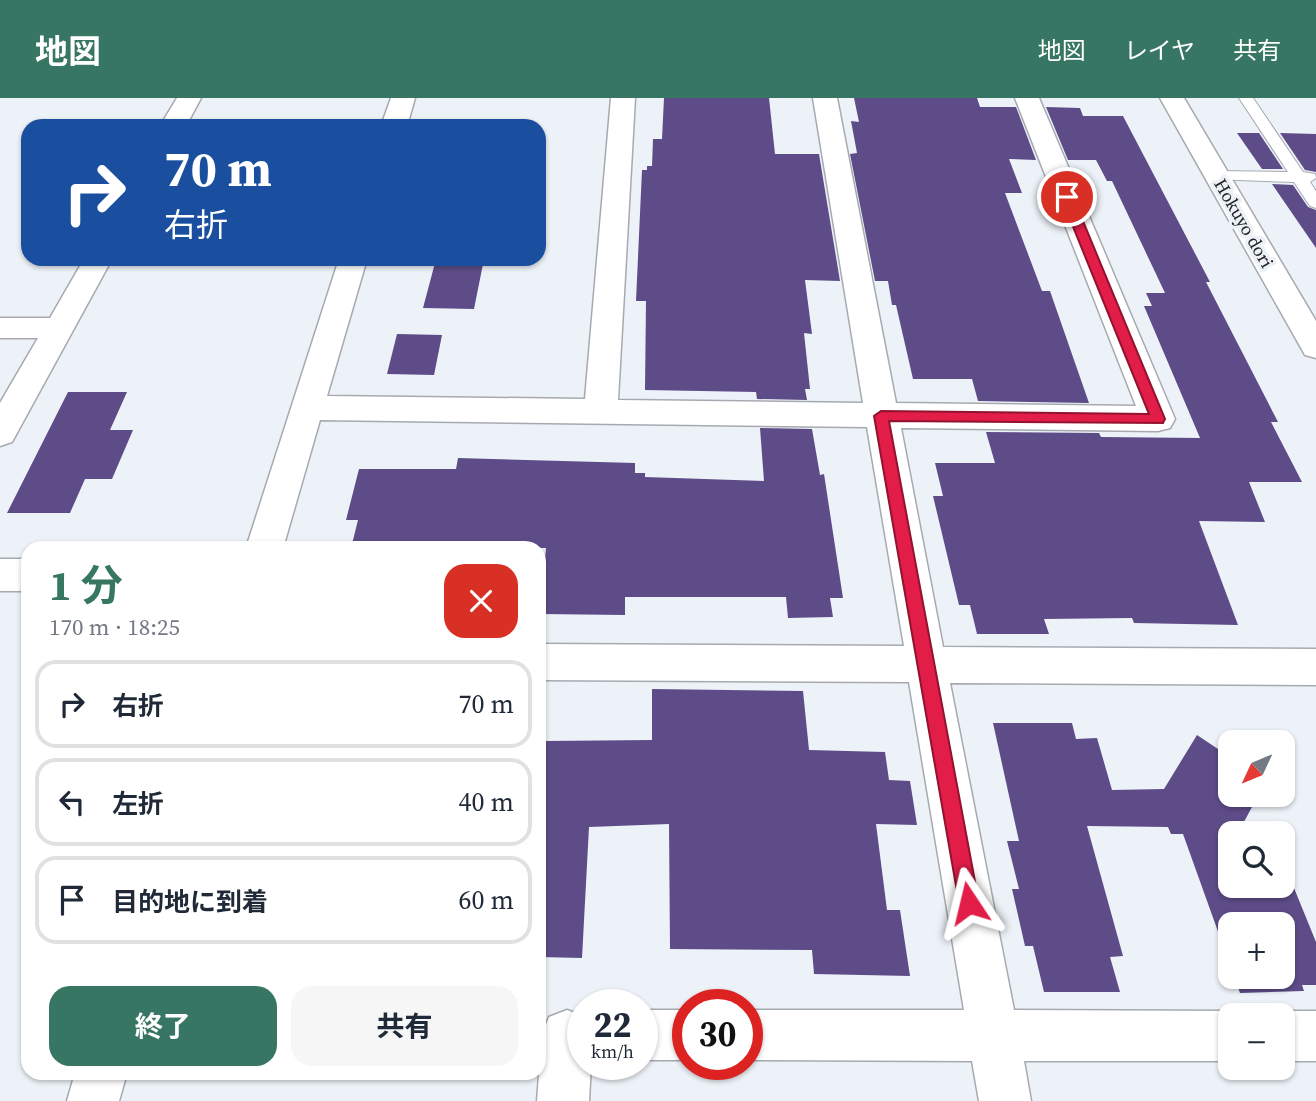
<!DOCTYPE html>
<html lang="ja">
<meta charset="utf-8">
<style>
body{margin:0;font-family:"Source Serif 4","Noto Sans JP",serif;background:#f6f6f7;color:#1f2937;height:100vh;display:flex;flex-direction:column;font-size:26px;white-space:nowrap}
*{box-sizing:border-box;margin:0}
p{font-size:23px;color:#747a83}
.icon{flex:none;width:38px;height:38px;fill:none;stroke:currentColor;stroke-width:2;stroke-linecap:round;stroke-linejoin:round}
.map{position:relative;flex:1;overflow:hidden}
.details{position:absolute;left:21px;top:443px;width:525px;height:539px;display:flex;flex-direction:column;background:#fff;border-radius:21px;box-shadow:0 2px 5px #0004}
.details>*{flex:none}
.banner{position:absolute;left:21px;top:21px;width:525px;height:147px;border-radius:21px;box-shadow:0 2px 5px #0004;background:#1a4fa0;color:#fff;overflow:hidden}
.needle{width:46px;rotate:226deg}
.buttons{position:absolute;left:1218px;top:632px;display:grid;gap:14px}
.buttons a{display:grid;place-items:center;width:77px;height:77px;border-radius:14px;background:#fff;box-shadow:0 2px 5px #0004;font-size:35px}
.speed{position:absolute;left:567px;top:891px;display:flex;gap:14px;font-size:35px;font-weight:700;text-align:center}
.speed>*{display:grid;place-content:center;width:91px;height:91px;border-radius:50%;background:#fff;box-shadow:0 2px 5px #0004;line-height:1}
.speed small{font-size:18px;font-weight:400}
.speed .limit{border:10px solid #d22;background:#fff;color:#111}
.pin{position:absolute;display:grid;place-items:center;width:60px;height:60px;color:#fff;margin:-30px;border:4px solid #fff;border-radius:50%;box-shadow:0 2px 7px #0007}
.me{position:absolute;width:77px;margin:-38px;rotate:350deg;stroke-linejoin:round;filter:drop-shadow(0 0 5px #0008)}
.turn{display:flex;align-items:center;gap:24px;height:147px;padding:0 28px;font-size:32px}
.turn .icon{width:91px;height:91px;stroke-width:2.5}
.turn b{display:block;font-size:49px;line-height:60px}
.round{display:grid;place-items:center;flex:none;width:74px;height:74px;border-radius:21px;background:#f6f6f7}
.summary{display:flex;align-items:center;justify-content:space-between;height:119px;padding:0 28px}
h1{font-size:42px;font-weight:700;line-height:52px;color:#377663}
.cta{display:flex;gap:14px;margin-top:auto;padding:14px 28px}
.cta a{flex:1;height:80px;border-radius:21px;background:#377663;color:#fff;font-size:28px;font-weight:700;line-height:80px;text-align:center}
.cta a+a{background:#f6f6f7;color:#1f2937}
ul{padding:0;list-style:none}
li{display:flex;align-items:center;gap:21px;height:88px;margin:0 14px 10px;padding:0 14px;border:4px solid #e0e1e3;border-radius:21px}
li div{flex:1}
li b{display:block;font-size:26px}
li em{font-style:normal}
header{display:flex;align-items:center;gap:42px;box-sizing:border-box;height:98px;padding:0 35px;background:#377663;color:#fff}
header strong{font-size:33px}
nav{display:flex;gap:38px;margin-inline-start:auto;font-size:24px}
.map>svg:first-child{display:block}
.building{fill:#5e4c88}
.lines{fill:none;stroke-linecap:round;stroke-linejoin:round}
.service-casing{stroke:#a6aab0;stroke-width:2}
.minor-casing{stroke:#a6aab0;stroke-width:3}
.tertiary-casing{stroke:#a6aab0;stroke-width:3}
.service{fill:#fff;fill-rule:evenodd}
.minor{fill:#fff;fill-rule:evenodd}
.tertiary{fill:#fff;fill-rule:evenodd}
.route{fill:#e11d48;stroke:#92132f;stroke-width:2}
.labels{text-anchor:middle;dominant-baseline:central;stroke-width:7;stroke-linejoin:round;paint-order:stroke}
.far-street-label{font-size:18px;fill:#222426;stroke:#edf2f8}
</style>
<header>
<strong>地図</strong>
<nav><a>地図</a><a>レイヤ</a><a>共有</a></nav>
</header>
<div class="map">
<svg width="1316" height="1003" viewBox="0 0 1316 1003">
<rect width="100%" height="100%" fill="#edf2f8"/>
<g class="building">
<polygon points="664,0 769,0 775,56 819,56 840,183 805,182 812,236 804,235 810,291 805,291 807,302 757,301 756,294 645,292 646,203 636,203 642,72 647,72 647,68 652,68 653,41 662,41"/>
<polygon points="854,0 977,0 980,9 1016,9 1036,62 1009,61 1022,95 1005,95 1042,193 1050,193 1089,305 978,303 972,281 913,281 896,207 892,207 888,183 875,183 850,56 857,55 851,23 859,24"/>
<polygon points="1046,9 1080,10 1083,18 1123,18 1210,184 1206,184 1278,324 1271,324 1302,384 1249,384 1265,424 1199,423 1238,527 1134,525 1132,520 1044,521 1049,536 977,536 970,507 959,507 933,398 943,398 935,365 995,365 986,334 1099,335 1101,339 1200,340 1144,208 1152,208 1146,195 1165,195 1112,83 1107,83 1096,62 1068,62"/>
<polygon points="1237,35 1259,35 1283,71 1262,71"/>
<polygon points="1280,35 1316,36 1316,74 1305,72"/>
<polygon points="1272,86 1293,87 1308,109 1316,112 1316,150"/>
<polygon points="436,161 484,161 474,211 423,210"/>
<polygon points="397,236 442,237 434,277 387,276"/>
<polygon points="68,294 127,294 110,332 133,332 112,381 85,381 70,415 7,415"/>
<polygon points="760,330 812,331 820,377 824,376 843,500 830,500 833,519 788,520 786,499 625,499 625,517 540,516 546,450 352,446 358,422 346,422 359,371 456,371 458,360 635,365 635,375 645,375 645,379 764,383"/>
<polygon points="652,591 803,593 809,652 885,654 889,682 910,683 917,727 876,726 887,812 900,812 910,878 814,876 812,852 670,851 669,726 589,729 582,860 539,859 539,746 545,643 652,642"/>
<polygon points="993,625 1072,625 1076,641 1097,640 1112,692 1164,691 1197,637 1230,659 1230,696 1259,696 1238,735 1230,735 1230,788 1283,788 1283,763 1316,844 1316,887 1302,887 1304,893 1240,895 1234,878 1283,878 1283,826 1230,826 1230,867 1183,736 1171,736 1168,729 1087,728 1123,858 1110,859 1120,894 1044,894 1033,848 1025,848 1012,791 1019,791 1007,743 1019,743"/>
</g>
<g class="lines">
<defs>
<polygon id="service" points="1239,0 1253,0 1303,74 1315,76 1316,80 1310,84 1316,93 1316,110 1310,108 1294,84 1211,81 1209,78 1217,73 1288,74"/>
<g id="minor">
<polygon points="177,0 201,0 186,28 160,28"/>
<polygon points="391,0 415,0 407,28 381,28"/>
<polygon points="611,0 635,0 618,302 863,305 813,0 837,0 896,305 1136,308 1015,0 1039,0 1175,321 1170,330 1158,333 901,330 943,549 1316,551 1316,587 950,585 1014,912 1230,913 1241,917 1230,917 1230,963 1024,963 1031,1003 979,1003 972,963 747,962 747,912 964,912 909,584 539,582 539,546 904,548 867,329 320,322 283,450 246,450 339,161 367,161 327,298 585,301"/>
<polygon points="84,161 112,161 12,344 0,348 0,305 38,240 0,240 0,220 50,220"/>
<rect x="0" y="461" width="28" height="32"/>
<polygon points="567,912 583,918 583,966 591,966 589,1003 537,1003 542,937 549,919"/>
<rect x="642" y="912" width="46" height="50"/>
<polygon points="1283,913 1316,913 1316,963 1283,963 1283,917 1272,917"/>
<polygon points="75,975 127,975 119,1003 67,1003"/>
</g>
<polygon id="tertiary" points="1160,0 1184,0 1316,223 1316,260 1305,257"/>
</defs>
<use href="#service" class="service-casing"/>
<use href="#minor" class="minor-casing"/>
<use href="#tertiary" class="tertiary-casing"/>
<use href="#service" class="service"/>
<use href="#minor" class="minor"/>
<use href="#tertiary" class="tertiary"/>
</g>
<polygon class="route" points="1067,95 1073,99 1165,321 1163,325 889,323 979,805 976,812 969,815 962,812 959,805 874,318 881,313 1149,316 1061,99"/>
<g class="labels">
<g class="far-street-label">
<text transform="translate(1244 125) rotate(60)">Hokuyo dori</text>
</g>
</g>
</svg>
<div class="buttons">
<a><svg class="needle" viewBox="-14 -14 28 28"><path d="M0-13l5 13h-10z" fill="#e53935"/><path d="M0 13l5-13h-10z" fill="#747a83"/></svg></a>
<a><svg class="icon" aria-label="search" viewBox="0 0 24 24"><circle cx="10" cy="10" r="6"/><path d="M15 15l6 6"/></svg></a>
<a>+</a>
<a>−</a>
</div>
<div class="speed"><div>22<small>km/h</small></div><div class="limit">30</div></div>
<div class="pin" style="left:1067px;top:99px;background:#d93025"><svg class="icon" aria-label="arrive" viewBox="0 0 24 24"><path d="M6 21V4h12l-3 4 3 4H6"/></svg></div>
<svg class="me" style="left:969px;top:805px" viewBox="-20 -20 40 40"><path d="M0-17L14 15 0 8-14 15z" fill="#e11d48" stroke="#fff" stroke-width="4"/></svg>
<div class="banner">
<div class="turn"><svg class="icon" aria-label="right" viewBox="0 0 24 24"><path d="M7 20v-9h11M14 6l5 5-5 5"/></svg><div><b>70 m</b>右折</div></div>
</div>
<section class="details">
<div class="summary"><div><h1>1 分</h1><p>170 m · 18:25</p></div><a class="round" style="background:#d93025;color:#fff"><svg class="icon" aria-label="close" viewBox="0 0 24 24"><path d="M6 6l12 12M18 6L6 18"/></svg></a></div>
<ul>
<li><svg class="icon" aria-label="right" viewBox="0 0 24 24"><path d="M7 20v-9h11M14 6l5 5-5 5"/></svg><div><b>右折</b></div><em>70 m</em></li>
<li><svg class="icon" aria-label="left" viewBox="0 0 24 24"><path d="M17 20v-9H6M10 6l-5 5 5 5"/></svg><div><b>左折</b></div><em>40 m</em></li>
<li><svg class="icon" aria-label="arrive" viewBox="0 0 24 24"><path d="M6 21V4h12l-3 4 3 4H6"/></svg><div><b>目的地に到着</b></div><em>60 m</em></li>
</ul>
<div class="cta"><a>終了</a><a>共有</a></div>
</section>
</div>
